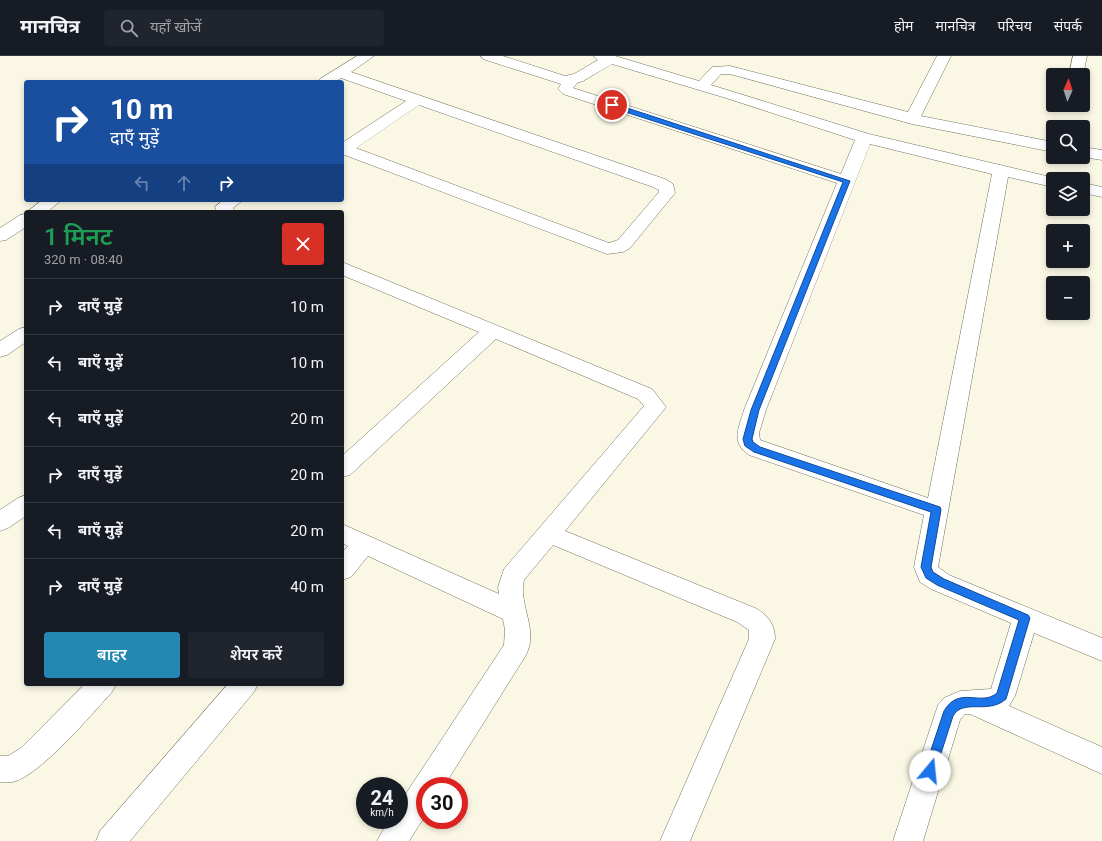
<!DOCTYPE html>
<html lang="hi">
<meta charset="utf-8">
<style>
body{margin:0;font-family:Roboto,"Noto Sans Devanagari",sans-serif;background:#20242c;color:#f1f3f6;height:100vh;display:flex;flex-direction:column;font-size:15px;white-space:nowrap}
*{box-sizing:border-box;margin:0}
p{font-size:13px;color:#9ea1a6}
.icon{flex:none;width:22px;height:22px;fill:none;stroke:currentColor;stroke-width:2;stroke-linecap:round;stroke-linejoin:round}
.map{position:relative;flex:1;overflow:hidden}
.details{position:absolute;left:24px;top:154px;width:320px;height:476px;display:flex;flex-direction:column;background:#171b24;border-radius:4px;box-shadow:0 2px 6px #0003}
.details>*{flex:none}
.banner{position:absolute;left:24px;top:24px;width:320px;height:122px;border-radius:4px;box-shadow:0 2px 6px #0003;background:#1a4fa0;color:#fff;overflow:hidden}
.needle{width:26px;rotate:3deg}
.fabs{position:absolute;left:1046px;top:12px;display:grid;gap:8px}
.fabs a{display:grid;place-items:center;width:44px;height:44px;border-radius:4px;background:#171b24;box-shadow:0 2px 6px #0003;font-size:20px}
.speed{position:absolute;left:356px;top:721px;display:flex;gap:8px;font-size:20px;font-weight:700;text-align:center}
.speed>*{display:grid;place-content:center;width:52px;height:52px;border-radius:50%;background:#171b24;box-shadow:0 2px 6px #0003;line-height:1}
.speed small{font-size:10px;font-weight:400}
.speed .limit{border:6px solid #d22;background:#fff;color:#111}
.pin{position:absolute;display:grid;place-items:center;width:34px;height:34px;color:#fff;margin:-17px;border:2px solid #fff;border-radius:50%;box-shadow:0 1px 4px #0007}
.me{position:absolute;width:44px;margin:-22px;rotate:17deg;stroke-linejoin:round;filter:drop-shadow(0 0 3px #0008)}
.turn{display:flex;align-items:center;gap:14px;height:84px;padding:0 20px;font-size:18px}
.turn .icon{width:52px;height:52px;stroke-width:2.5}
.turn b{display:block;font-size:28px;line-height:34px}
.lanes{display:flex;align-items:center;height:38px;padding:0 20px;background:#0003;justify-content:center;gap:20px;direction:ltr}
.lanes .off{opacity:.35}
.round{display:grid;place-items:center;flex:none;width:42px;height:42px;border-radius:4px;background:#20242c}
.head{display:flex;align-items:center;justify-content:space-between;height:68px;padding:0 20px}
h1{font-size:24px;font-weight:600;line-height:30px;color:#1e9e55}
.primary-button{display:flex;gap:8px;margin-top:auto;padding:8px 20px}
.primary-button a{flex:1;height:46px;border-radius:4px;background:#2288b1;color:#fff;font-size:16px;font-weight:600;line-height:46px;text-align:center}
.primary-button a+a{background:#20242c;color:#f1f3f6}
ul{padding:0;list-style:none}
li{display:flex;align-items:center;gap:12px;height:56px;padding:0 20px;border-top:1px solid #363941}
li div{flex:1}
li b{display:block;font-size:15px}
li em{font-style:normal}
header{display:flex;align-items:center;gap:24px;box-sizing:border-box;height:56px;padding:0 20px;background:#171b24;border-bottom:1px solid #363941}
header strong{font-size:19px}
nav{display:flex;gap:22px;margin-inline-start:auto;font-size:14px}
.search{width:280px;height:36px;background:#20242c;display:flex;align-items:center;gap:10px;box-sizing:border-box;padding:0 14px;border-radius:4px;color:#9ea1a6;font-size:15px}
.map>svg:first-child{display:block}
.lines{fill:none;stroke-linecap:round;stroke-linejoin:round}
.minor-casing{stroke:#71705e;stroke-width:1}
.minor{fill:#fff;fill-rule:evenodd}
.route{fill:#1a73e8;stroke:#114b97}
</style>
<header>
<strong>मानचित्र</strong>
<div class="search"><svg class="icon" aria-label="search" viewBox="0 0 24 24"><circle cx="10" cy="10" r="6"/><path d="M15 15l6 6"/></svg>यहाँ खोजें</div>
<nav><a>होम</a><a>मानचित्र</a><a>परिचय</a><a>संपर्क</a></nav>
</header>
<div class="map">
<svg width="1102" height="785" viewBox="0 0 1102 785">
<rect width="100%" height="100%" fill="#faf8e4"/>
<g class="lines">
<defs>
<g id="minor">
<path d="M357 0H374L351 16 665 123 673 128 675 137 630 192 623 196 607 198 342 98V87L406 45 341 22 335 26H318L320 23ZM419 49 653 131 659 134V136L618 184 609 187 356 92Z"/>
<path d="M481 0H503L565 20 574 18 598 4 593 0H615L699 25 712 11 730 10 908 56 937 0H951L921 60 1053 86V96L912 68 730 18H721L711 29 869 78 1059 123H1053V131L1008 121 938 511 949 519 1102 582V605L1034 577 1015 640 1009 650 1102 691V718L970 658H965L960 664 923 785H893L938 649 944 642 960 635 991 633 1011 567 931 533 920 526 914 511 924 459 749 399C730 386 739 372 744 354L837 127 563 38 558 33 561 28 483 3ZM612 8 726 42 855 84 841 118 573 32 577 27 583 25ZM870 88 992 118 928 442 760 384 759 377 766 354Z"/>
<polygon points="1073,0 1087,0 1083,19 1069,19"/>
<polygon points="1083,91 1102,94 1102,104 1083,101"/>
<polygon points="1083,127 1102,131 1102,141 1083,137"/>
<polygon points="42,144 62,144 47,156 27,156"/>
<polygon points="223,144 243,144 233,152 235,156 217,156 215,151"/>
<polygon points="26,158 26,171 6,184 0,185 0,172 20,159"/>
<path d="M342 206 652 333 666 351 662 356 565 475 755 552C768 559 775 568 775 583L690 785H660L749 583V574L737 566 553 489 524 524C518 549 539 573 526 599L444 730H425V760L409 785H377L389 764H399V748L504 589 505 574 503 563 368 500 351 521 342 524V497L348 490 342 487V468L499 538 498 531 504 513 644 350 638 343 496 283 350 419 342 421V400L479 276 342 219Z"/>
<polygon points="26,271 26,286 7,299 0,301 0,285 19,273"/>
<polygon points="26,439 26,460 8,472 0,475 0,454 18,442"/>
<path d="M85 628H116L112 636C92 658 39 721 12 726 9 727 4 726 0 726V700H8L21 692Z"/>
<polygon points="228,628 258,628 254,636 130,785 96,785 100,775"/>
</g>
</defs>
<use href="#minor" class="minor-casing"/>
<use href="#minor" class="minor"/>
</g>
<path class="route" d="M612 47 850 125 759 354 752 383 753 386 760 391 940 451 941 454 931 511 933 516 944 523 1028 559 1030 562 1006 643C988 659 963 642 953 660L934 719 930 720 926 719 924 715 944 655C959 629 981 651 997 637L1019 564 937 529 926 522 921 511 931 456 754 396 745 390 743 383 751 354 843 126 610 51 609 49Z"/>
</svg>
<div class="fabs">
<a><svg class="needle" viewBox="-14 -14 28 28"><path d="M0-13l5 13h-10z" fill="#e53935"/><path d="M0 13l5-13h-10z" fill="#9ea1a6"/></svg></a>
<a><svg class="icon" aria-label="search" viewBox="0 0 24 24"><circle cx="10" cy="10" r="6"/><path d="M15 15l6 6"/></svg></a>
<a><svg class="icon" aria-label="layers" viewBox="0 0 24 24"><path d="M12 4l9 5-9 5-9-5zM3 14l9 5 9-5"/></svg></a>
<a>+</a>
<a>−</a>
</div>
<div class="speed"><div>24<small>km/h</small></div><div class="limit">30</div></div>
<div class="pin" style="left:612px;top:49px;background:#d93025"><svg class="icon" aria-label="arrive" viewBox="0 0 24 24"><path d="M6 21V4h12l-3 4 3 4H6"/></svg></div>
<svg class="me" style="left:930px;top:715px" viewBox="-20 -20 40 40"><circle r="19" fill="#fff"/><path d="M0-13L10 11 0 6-10 11z" fill="#1a73e8"/></svg>
<div class="banner">
<div class="turn"><svg class="icon" aria-label="right" viewBox="0 0 24 24"><path d="M7 20v-9h11M14 6l5 5-5 5"/></svg><div><b>10 m</b>दाएँ मुड़ें</div></div>
<div class="lanes"><svg class="icon off" aria-label="left" viewBox="0 0 24 24"><path d="M17 20v-9H6M10 6l-5 5 5 5"/></svg><svg class="icon off" aria-label="ahead" viewBox="0 0 24 24"><path d="M12 20V5M6 11l6-6 6 6"/></svg><svg class="icon" aria-label="right" viewBox="0 0 24 24"><path d="M7 20v-9h11M14 6l5 5-5 5"/></svg></div>
</div>
<section class="details">
<div class="head"><div><h1>1 मिनट</h1><p>320 m · 08:40</p></div><a class="round" style="background:#d93025;color:#fff"><svg class="icon" aria-label="close" viewBox="0 0 24 24"><path d="M6 6l12 12M18 6L6 18"/></svg></a></div>
<ul>
<li><svg class="icon" aria-label="right" viewBox="0 0 24 24"><path d="M7 20v-9h11M14 6l5 5-5 5"/></svg><div><b>दाएँ मुड़ें</b></div><em>10 m</em></li>
<li><svg class="icon" aria-label="left" viewBox="0 0 24 24"><path d="M17 20v-9H6M10 6l-5 5 5 5"/></svg><div><b>बाएँ मुड़ें</b></div><em>10 m</em></li>
<li><svg class="icon" aria-label="left" viewBox="0 0 24 24"><path d="M17 20v-9H6M10 6l-5 5 5 5"/></svg><div><b>बाएँ मुड़ें</b></div><em>20 m</em></li>
<li><svg class="icon" aria-label="right" viewBox="0 0 24 24"><path d="M7 20v-9h11M14 6l5 5-5 5"/></svg><div><b>दाएँ मुड़ें</b></div><em>20 m</em></li>
<li><svg class="icon" aria-label="left" viewBox="0 0 24 24"><path d="M17 20v-9H6M10 6l-5 5 5 5"/></svg><div><b>बाएँ मुड़ें</b></div><em>20 m</em></li>
<li><svg class="icon" aria-label="right" viewBox="0 0 24 24"><path d="M7 20v-9h11M14 6l5 5-5 5"/></svg><div><b>दाएँ मुड़ें</b></div><em>40 m</em></li>
</ul>
<div class="primary-button"><a>बाहर</a><a>शेयर करें</a></div>
</section>
</div>
